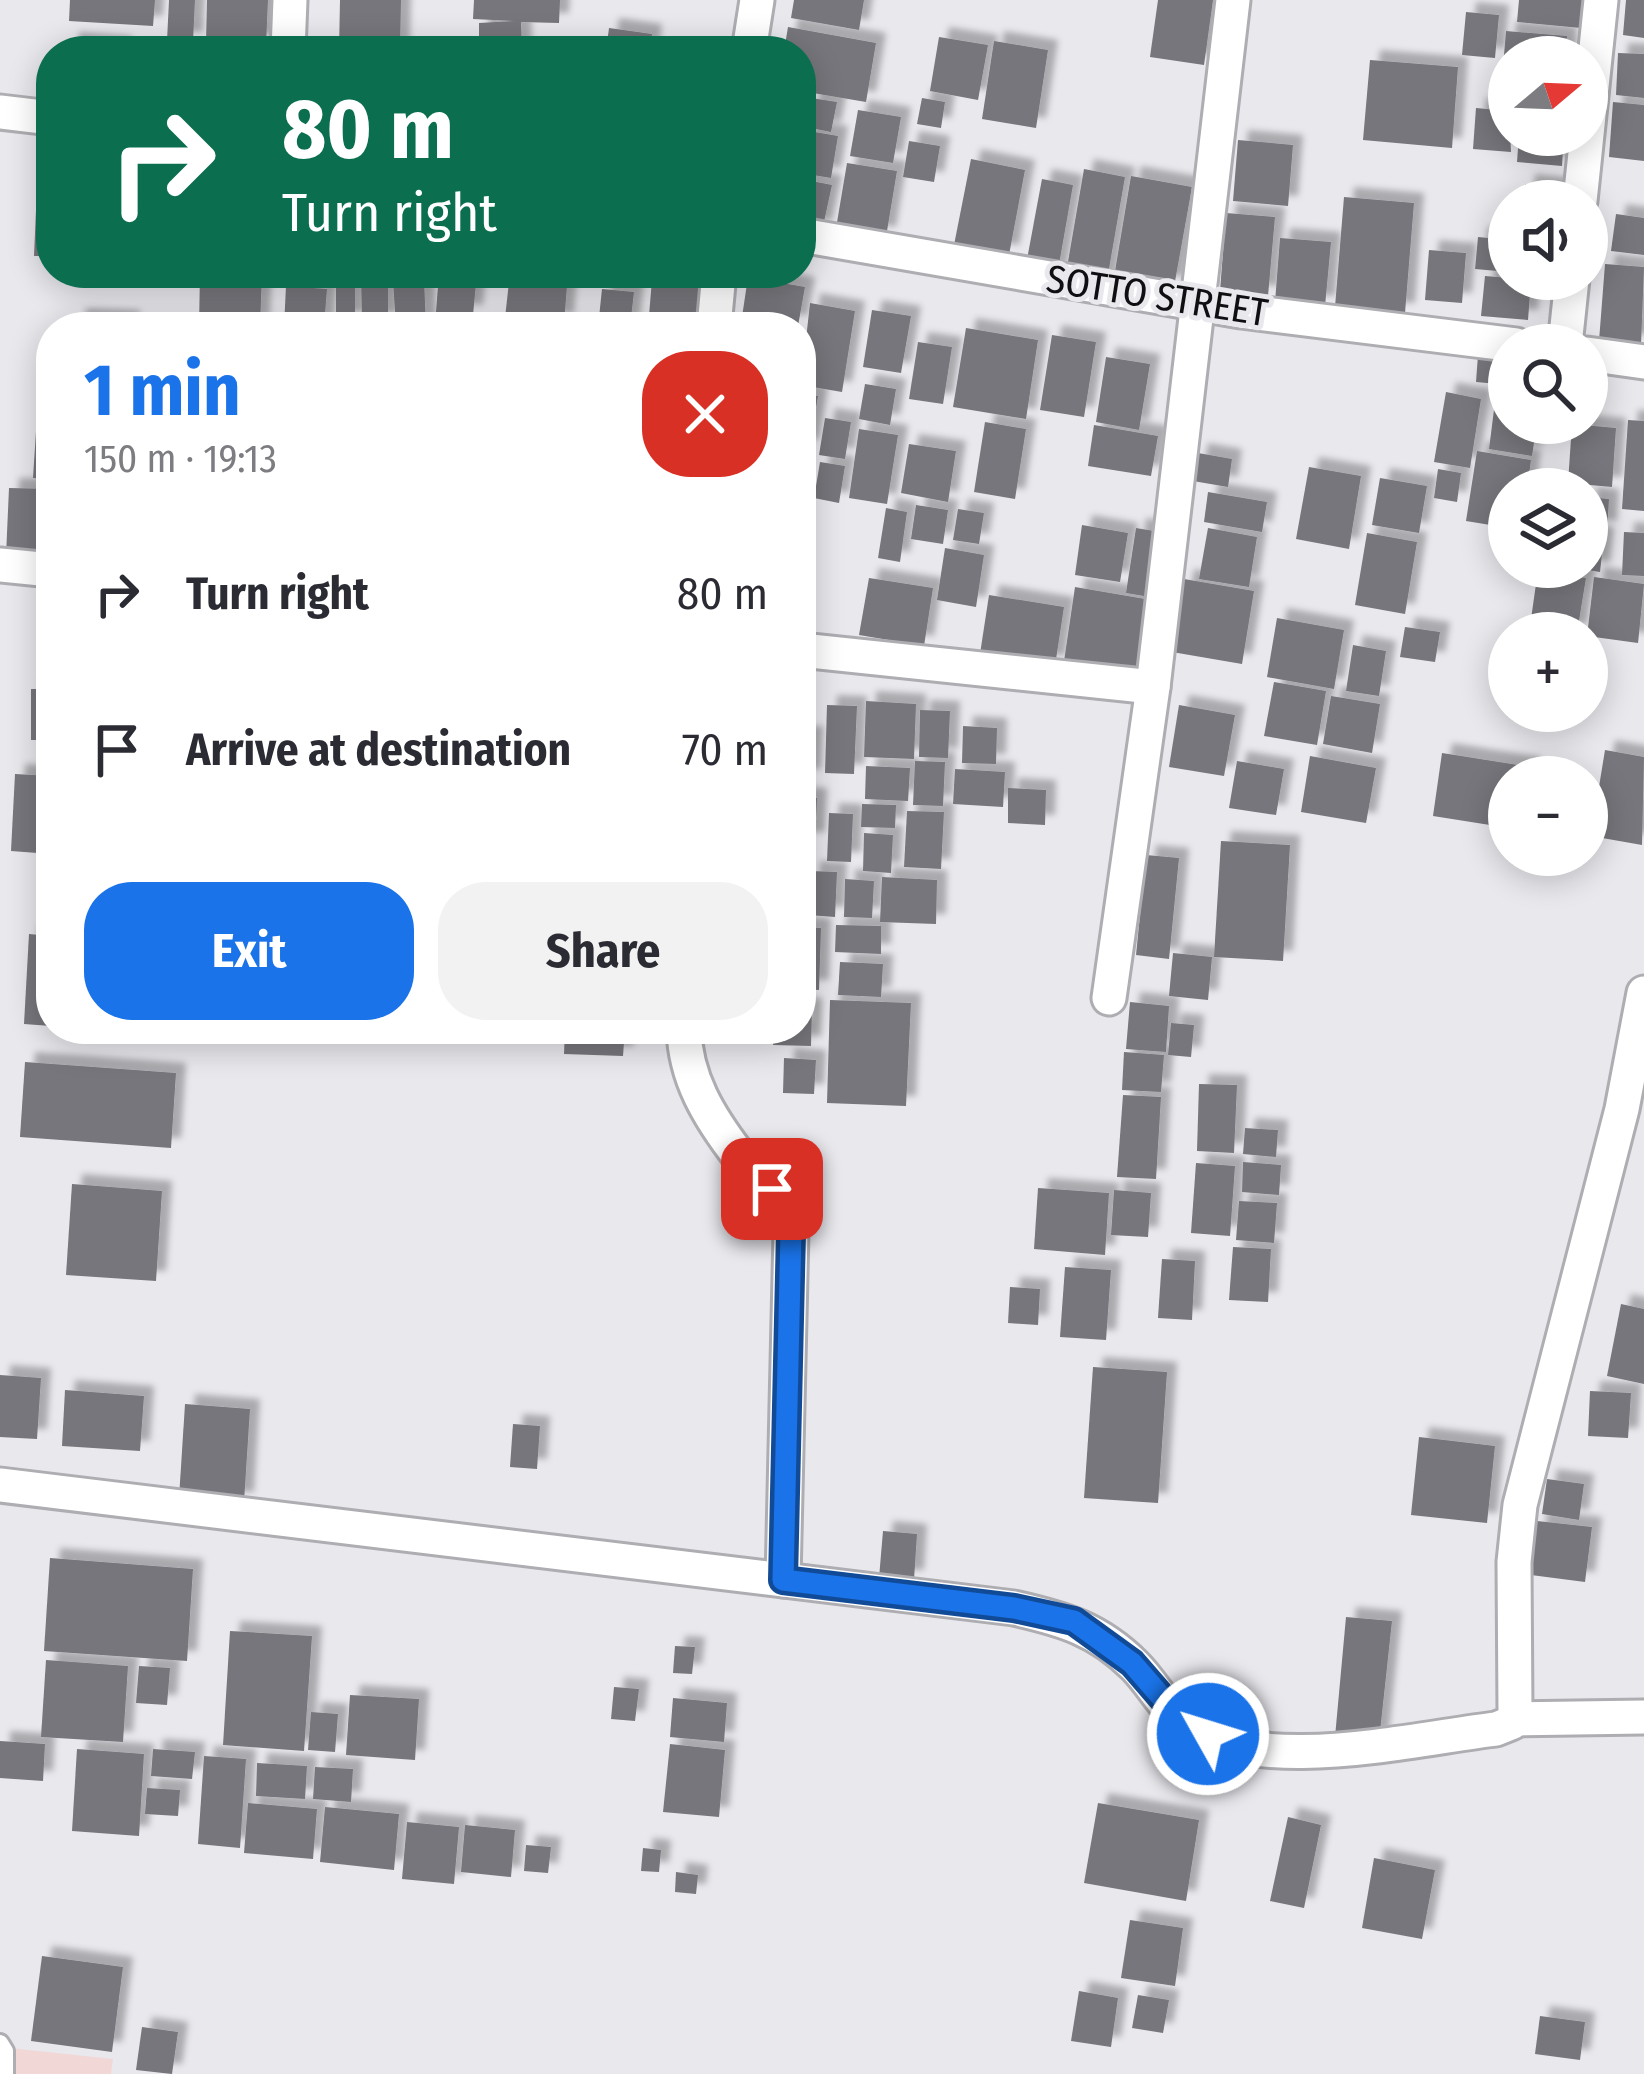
<!DOCTYPE html>
<meta charset="utf-8">
<style>
body{margin:0;font-family:"Fira Sans Condensed",sans-serif;background:#f2f2f3;color:#2b2b33;height:100vh;display:flex;flex-direction:column;font-size:45px;white-space:nowrap}
*{box-sizing:border-box;margin:0}
p{font-size:39px;color:#7c7c81}
.icon{flex:none;width:66px;height:66px;fill:none;stroke:currentColor;stroke-width:2;stroke-linecap:round;stroke-linejoin:round}
.map{position:relative;flex:1;overflow:hidden}
.sheet{position:absolute;left:36px;top:312px;width:780px;height:732px;display:flex;flex-direction:column;background:#fff;border-radius:48px;box-shadow:0 6px 30px #0003}
.sheet>*{flex:none}
.hud{position:absolute;left:36px;top:36px;width:780px;height:252px;border-radius:48px;box-shadow:0 6px 30px #0003;background:#0b6e4f;color:#fff;overflow:hidden}
.needle{width:78px;rotate:71deg}
.fabs{position:absolute;left:1488px;top:36px;display:grid;gap:24px}
.fabs a{display:grid;place-items:center;width:120px;height:120px;border-radius:50%;background:#fff;box-shadow:0 6px 30px #0003;font-size:60px}
.pin{position:absolute;display:grid;place-items:center;width:102px;height:102px;color:#fff;margin:-51px;border-radius:24px;box-shadow:0 6px 18px #0006}
.me{position:absolute;width:132px;margin:-66px;rotate:309deg;stroke-linejoin:round;filter:drop-shadow(0 0 9px #0008)}
.turn{display:flex;align-items:center;gap:42px;height:252px;padding:0 48px;font-size:54px}
.turn .icon{width:156px;height:156px;stroke-width:2.5}
.turn b{display:block;font-size:84px;line-height:102px}
.round{display:grid;place-items:center;flex:none;width:126px;height:126px;border-radius:48px;background:#f2f2f3}
.headline{display:flex;align-items:center;justify-content:space-between;height:204px;padding:0 48px}
h1{font-size:72px;font-weight:700;line-height:90px;color:#1a73e8}
.primary-button{display:flex;gap:24px;margin-top:auto;padding:24px 48px}
.primary-button a{flex:1;height:138px;border-radius:48px;background:#1a73e8;color:#fff;font-size:48px;font-weight:700;line-height:138px;text-align:center}
.primary-button a+a{background:#f2f2f3;color:#2b2b33}
ul{padding:0;list-style:none}
li{display:flex;align-items:center;gap:36px;height:156px;padding:0 48px}
li div{flex:1}
li b{display:block;font-size:45px}
li em{font-style:normal}
.map>svg:first-child{display:block}
.commercial{fill:#f2d7d7}
.building{fill:#76767b;filter:url(#shadow)}
.lines{fill:none;stroke-linecap:round;stroke-linejoin:round}
.service-casing{stroke:#adadb2;stroke-width:22}
.minor-casing{stroke:#adadb2;stroke-width:39}
.service{stroke:#fff;stroke-width:16}
.minor{stroke:#fff;stroke-width:33}
.route-casing{stroke:#114b97;stroke-width:30}
.route{stroke:#1a73e8;stroke-width:21}
.labels{text-anchor:middle;dominant-baseline:central;stroke-width:10;stroke-linejoin:round;paint-order:stroke}
.street-label{font-size:39px;fill:#0f0f11;stroke:#e8e8ed}
</style>
<div class="map">
<svg width="1644" height="2074" viewBox="0 0 1644 2074">
<defs>
<filter id="shadow"><feDropShadow dx="10" dy="-10" stdDeviation="3" flood-color="#0004"/></filter>
</defs>
<rect width="100%" height="100%" fill="#e8e8ed"/>
<polygon class="commercial" points="0,2047 113,2059 111,2074 0,2074"/>
<g class="building">
<polygon points="70,0 155,0 153,26 69,21"/>
<polygon points="169,0 195,0 193,42 167,41"/>
<polygon points="207,0 268,0 266,45 206,42"/>
<polygon points="340,0 401,0 400,51 339,51"/>
<polygon points="474,0 560,0 559,23 521,22 522,51 479,51 479,23 514,21 473,19"/>
<polygon points="794,0 864,0 859,30 791,18"/>
<polygon points="1158,0 1213,0 1204,65 1150,57"/>
<polygon points="1519,0 1583,0 1581,28 1517,22"/>
<polygon points="1626,0 1644,0 1644,38 1623,35"/>
<polygon points="1466,12 1499,15 1495,58 1462,55"/>
<polygon points="788,27 876,43 866,102 801,91 801,51 784,51"/>
<polygon points="609,28 652,34 650,51 606,51"/>
<polygon points="1506,31 1567,36 1566,57 1509,57 1509,80 1502,79"/>
<polygon points="939,37 988,45 978,100 930,91"/>
<polygon points="994,41 1048,50 1036,128 982,119"/>
<polygon points="69,42 122,46 122,51 69,51"/>
<polygon points="1618,53 1644,54 1644,98 1616,95"/>
<polygon points="1370,60 1458,67 1452,148 1363,140"/>
<polygon points="811,98 837,102 831,132 806,127"/>
<polygon points="922,98 945,102 941,128 917,124"/>
<polygon points="1613,102 1644,105 1644,161 1609,157"/>
<polygon points="1476,108 1509,111 1511,152 1473,149"/>
<polygon points="858,110 901,117 893,163 850,156"/>
<polygon points="803,130 838,136 831,178 801,173"/>
<polygon points="1519,135 1564,135 1562,166 1517,162"/>
<polygon points="1238,140 1293,145 1288,206 1233,201"/>
<polygon points="909,141 940,146 934,182 903,177"/>
<polygon points="971,159 1025,170 1009,255 954,245"/>
<polygon points="847,163 897,171 886,237 836,228"/>
<polygon points="1084,169 1125,177 1106,286 1065,279"/>
<polygon points="1131,176 1192,187 1174,287 1114,277"/>
<polygon points="801,179 832,185 822,231 801,227"/>
<polygon points="1042,179 1073,185 1057,276 1025,270"/>
<polygon points="1525,184 1563,188 1562,201 1524,201"/>
<polygon points="1344,197 1414,203 1405,313 1335,307"/>
<polygon points="36,210 51,210 51,256 34,256"/>
<polygon points="1226,213 1275,217 1268,296 1220,291"/>
<polygon points="1616,214 1644,218 1644,255 1611,251"/>
<polygon points="1478,237 1509,240 1509,272 1475,269"/>
<polygon points="1280,238 1331,242 1325,306 1275,302"/>
<polygon points="1429,250 1466,253 1462,303 1425,300"/>
<polygon points="1605,264 1644,267 1641,345 1599,341"/>
<polygon points="200,273 262,273 260,327 199,327"/>
<rect x="336" y="273" width="19" height="49"/>
<polygon points="361,273 388,273 388,323 362,323"/>
<polygon points="439,273 477,273 473,315 436,312"/>
<polygon points="510,273 568,273 564,324 505,318"/>
<polygon points="1485,276 1531,280 1528,320 1481,316"/>
<polygon points="748,277 805,287 798,326 742,317"/>
<polygon points="424,279 426,327 396,327 393,280"/>
<polygon points="652,280 712,285 709,327 648,327"/>
<polygon points="286,286 327,289 324,327 284,327"/>
<polygon points="602,289 634,292 630,327 598,327"/>
<polygon points="810,303 855,311 842,392 801,385"/>
<polygon points="872,310 911,316 901,373 863,367"/>
<polygon points="76,318 130,320 130,327 75,327"/>
<polygon points="966,328 1038,340 1026,419 953,407"/>
<polygon points="1052,335 1096,342 1084,417 1040,410"/>
<polygon points="918,342 952,347 943,404 909,399"/>
<polygon points="1478,355 1509,358 1509,385 1476,382"/>
<polygon points="1106,357 1150,364 1139,430 1096,422"/>
<polygon points="865,384 896,389 890,425 859,419"/>
<polygon points="1446,392 1481,399 1470,468 1434,462"/>
<polygon points="801,393 818,396 809,450 801,448"/>
<polygon points="1496,394 1509,396 1509,423 1537,423 1532,456 1489,449"/>
<polygon points="38,400 51,401 51,480 33,478"/>
<polygon points="825,418 851,422 845,459 819,455"/>
<polygon points="1628,420 1644,421 1644,511 1622,509"/>
<polygon points="985,422 1026,429 1015,499 974,492"/>
<polygon points="1572,424 1616,428 1612,487 1568,483"/>
<polygon points="1094,425 1158,436 1151,476 1088,466"/>
<polygon points="859,429 898,435 887,504 849,498"/>
<polygon points="909,444 956,451 948,502 901,493"/>
<polygon points="1477,451 1531,460 1527,489 1509,489 1509,528 1466,521"/>
<polygon points="1198,453 1232,459 1228,487 1193,481"/>
<polygon points="820,462 845,466 839,503 814,498"/>
<polygon points="1309,467 1361,476 1349,549 1296,539"/>
<polygon points="1438,469 1461,473 1457,502 1434,498"/>
<polygon points="1380,478 1427,486 1419,533 1372,525"/>
<polygon points="9,488 51,489 51,558 6,556"/>
<polygon points="1208,492 1267,502 1262,532 1204,522"/>
<polygon points="1587,497 1609,499 1607,531 1587,529"/>
<polygon points="916,505 948,510 943,544 911,539"/>
<polygon points="886,508 907,512 900,562 878,558"/>
<polygon points="958,509 984,513 979,544 953,540"/>
<polygon points="1082,525 1128,533 1120,582 1075,575"/>
<polygon points="1136,528 1166,533 1156,598 1126,593"/>
<polygon points="1208,528 1257,537 1249,587 1199,579"/>
<polygon points="1624,532 1644,533 1644,576 1622,575"/>
<polygon points="1367,533 1417,542 1405,614 1355,605"/>
<polygon points="1587,535 1604,537 1600,572 1587,570"/>
<polygon points="945,548 984,555 976,607 937,600"/>
<polygon points="1538,570 1586,578 1577,633 1529,633"/>
<polygon points="1594,577 1644,584 1638,643 1587,636"/>
<polygon points="869,578 933,588 924,646 859,635"/>
<polygon points="1184,579 1254,591 1242,664 1172,652"/>
<polygon points="1075,587 1151,600 1138,680 1063,668"/>
<polygon points="989,595 1064,607 1055,666 980,654"/>
<polygon points="1277,618 1344,630 1334,689 1267,677"/>
<polygon points="1405,627 1440,632 1435,662 1400,657"/>
<polygon points="1353,645 1386,651 1379,696 1346,691"/>
<polygon points="1274,682 1326,691 1317,745 1264,736"/>
<rect x="31" y="689" width="20" height="51"/>
<polygon points="1331,696 1380,704 1372,753 1323,744"/>
<polygon points="866,701 916,704 914,759 864,757"/>
<polygon points="827,705 857,706 854,774 825,773"/>
<polygon points="1179,705 1235,715 1224,776 1169,767"/>
<polygon points="920,710 950,711 948,758 919,757"/>
<polygon points="1516,711 1565,711 1563,723 1516,715"/>
<polygon points="963,726 997,728 996,764 962,763"/>
<polygon points="801,736 813,736 811,779 801,779"/>
<polygon points="1605,750 1644,757 1642,845 1591,836"/>
<polygon points="1442,753 1531,767 1530,777 1509,777 1509,828 1433,816"/>
<polygon points="1310,756 1376,768 1366,823 1301,812"/>
<polygon points="915,761 945,762 943,806 913,805"/>
<polygon points="1237,761 1284,769 1276,815 1229,808"/>
<polygon points="866,766 910,768 908,801 865,799"/>
<polygon points="955,769 1005,772 1003,807 953,804"/>
<polygon points="15,774 51,776 51,854 11,851"/>
<polygon points="1008,788 1046,790 1045,825 1008,823"/>
<polygon points="801,797 817,798 815,842 801,842"/>
<polygon points="862,804 896,805 895,828 861,827"/>
<polygon points="907,811 944,812 941,869 904,867"/>
<polygon points="829,813 853,814 851,862 827,861"/>
<polygon points="864,833 893,835 891,873 863,871"/>
<polygon points="1221,841 1290,845 1283,961 1214,957"/>
<polygon points="1146,855 1179,858 1169,959 1136,955"/>
<polygon points="810,871 837,872 835,917 808,915"/>
<polygon points="882,877 937,880 936,924 880,922"/>
<polygon points="845,879 874,881 872,918 844,917"/>
<polygon points="836,925 881,926 881,954 835,952"/>
<polygon points="801,927 821,928 819,990 801,989"/>
<polygon points="29,934 51,936 51,1026 24,1024"/>
<polygon points="1173,953 1212,957 1208,1000 1169,996"/>
<polygon points="840,962 883,964 881,997 838,995"/>
<polygon points="830,1000 911,1003 906,1106 827,1103"/>
<polygon points="1130,1002 1169,1006 1166,1052 1126,1049"/>
<polygon points="801,1007 812,1008 811,1046 773,1045 774,1029 801,1029"/>
<polygon points="1171,1023 1194,1025 1191,1057 1168,1055"/>
<polygon points="565,1029 625,1029 623,1056 564,1054"/>
<polygon points="703,1029 757,1029 757,1037 703,1035"/>
<polygon points="1124,1052 1164,1055 1161,1092 1122,1090"/>
<polygon points="784,1058 816,1060 814,1094 783,1093"/>
<polygon points="25,1062 176,1073 171,1148 20,1137"/>
<polygon points="1199,1084 1237,1085 1234,1153 1197,1151"/>
<polygon points="1123,1095 1161,1097 1156,1179 1117,1177"/>
<polygon points="1245,1128 1278,1130 1276,1157 1243,1154"/>
<polygon points="1243,1162 1281,1165 1279,1195 1242,1192"/>
<polygon points="1196,1163 1235,1166 1230,1236 1191,1233"/>
<polygon points="72,1184 162,1191 156,1281 66,1275"/>
<polygon points="1038,1188 1109,1193 1105,1255 1034,1249"/>
<polygon points="1114,1190 1151,1193 1148,1237 1111,1235"/>
<polygon points="1239,1201 1277,1203 1274,1243 1236,1240"/>
<polygon points="1233,1247 1271,1249 1268,1302 1229,1300"/>
<polygon points="1162,1259 1195,1261 1192,1320 1158,1318"/>
<polygon points="1065,1267 1111,1270 1106,1340 1060,1337"/>
<polygon points="1010,1287 1040,1289 1038,1325 1008,1323"/>
<polygon points="1621,1304 1644,1309 1644,1384 1607,1376"/>
<polygon points="1093,1367 1167,1372 1158,1503 1084,1498"/>
<polygon points="0,1375 41,1378 37,1439 0,1437"/>
<polygon points="65,1390 144,1396 140,1451 62,1446"/>
<polygon points="1590,1391 1631,1393 1628,1438 1588,1436"/>
<polygon points="185,1404 250,1409 244,1502 179,1498"/>
<polygon points="513,1424 540,1426 537,1469 510,1467"/>
<polygon points="1419,1437 1495,1446 1487,1523 1411,1515"/>
<polygon points="1547,1479 1584,1484 1579,1520 1542,1514"/>
<polygon points="1537,1521 1592,1527 1585,1582 1531,1575"/>
<polygon points="883,1531 917,1534 914,1580 879,1578"/>
<polygon points="50,1558 193,1569 187,1661 44,1651"/>
<polygon points="1346,1617 1392,1621 1379,1741 1335,1737"/>
<polygon points="230,1631 312,1636 304,1751 223,1745"/>
<polygon points="675,1646 695,1647 692,1674 673,1673"/>
<polygon points="46,1660 128,1666 123,1742 41,1737"/>
<polygon points="139,1666 170,1668 167,1705 136,1703"/>
<polygon points="614,1687 639,1689 635,1721 611,1719"/>
<polygon points="350,1695 419,1699 415,1760 346,1755"/>
<polygon points="673,1698 727,1703 724,1742 670,1737"/>
<polygon points="311,1712 338,1714 335,1752 308,1750"/>
<polygon points="0,1741 45,1744 43,1781 0,1778"/>
<polygon points="670,1744 725,1750 719,1817 663,1812"/>
<polygon points="77,1749 144,1754 139,1836 72,1831"/>
<polygon points="153,1749 195,1752 192,1779 151,1776"/>
<polygon points="204,1756 246,1759 240,1848 198,1844"/>
<polygon points="257,1763 307,1766 305,1799 256,1796"/>
<polygon points="315,1767 353,1769 351,1802 313,1799"/>
<polygon points="147,1788 180,1790 178,1816 145,1814"/>
<polygon points="248,1803 317,1809 313,1859 244,1853"/>
<polygon points="1098,1803 1199,1820 1186,1901 1084,1883"/>
<polygon points="325,1807 399,1814 394,1870 320,1862"/>
<polygon points="1288,1817 1321,1825 1304,1908 1270,1901"/>
<polygon points="407,1822 459,1827 454,1884 402,1879"/>
<polygon points="465,1825 515,1830 511,1877 461,1872"/>
<polygon points="526,1845 551,1847 548,1873 524,1871"/>
<polygon points="643,1848 661,1850 659,1872 641,1871"/>
<polygon points="1374,1858 1435,1870 1422,1939 1362,1928"/>
<polygon points="676,1872 698,1875 696,1894 675,1892"/>
<polygon points="1130,1920 1183,1928 1175,1986 1121,1978"/>
<polygon points="42,1956 123,1967 112,2052 31,2041"/>
<polygon points="1079,1991 1118,1998 1111,2047 1071,2041"/>
<polygon points="1138,1995 1169,2000 1163,2033 1132,2028"/>
<polygon points="1540,2016 1585,2022 1580,2060 1535,2054"/>
<polygon points="142,2027 178,2032 172,2074 136,2070"/>
</g>
<g class="lines">
<defs>
<polyline id="service" points="0,2043 5,2051 5,2074"/>
<g id="minor">
<polyline points="288,51 290,0"/>
<polyline points="749,51 757,0"/>
<polyline points="0,112 51,118"/>
<polyline points="1580,201 1601,0"/>
<polyline points="801,235 1241,311 1516,345"/>
<polyline points="714,327 719,273"/>
<polyline points="1565,345 1572,279"/>
<polyline points="1587,354 1644,362"/>
<polyline points="0,565 51,570"/>
<polyline points="801,650 1153,687"/>
<polyline points="1109,998 1153,687 1233,0"/>
<path d="M684 1029C685 1078 709 1117 739 1156 762 1186 779 1193 791 1232L783 1580"/>
<path d="M0 1485 1014 1608C1063 1619 1098 1629 1135 1666 1152 1683 1164 1707 1183 1722 1253 1778 1411 1739 1496 1729L1511 1723 1515 1713 1514 1562 1520 1505 1622 1109 1644 993"/>
<polyline points="1514,1719 1644,1717"/>
</g>
</defs>
<use href="#service" class="service-casing"/>
<use href="#minor" class="minor-casing"/>
<use href="#service" class="service"/>
<use href="#minor" class="minor"/>
</g>
<g class="lines">
<defs>
<polyline id="route" points="772,1189 783,1206 791,1232 783,1580 1014,1608 1074,1621 1132,1663 1184,1723 1208,1734"/>
</defs>
<use href="#route" class="route-casing"/>
<use href="#route" class="route"/>
</g>
<g class="labels">
<g class="street-label">
<text transform="translate(1157 296) rotate(9)">SOTTO STREET</text>
</g>
</g>
</svg>
<div class="fabs">
<a><svg class="needle" viewBox="-14 -14 28 28"><path d="M0-13l5 13h-10z" fill="#e53935"/><path d="M0 13l5-13h-10z" fill="#7c7c81"/></svg></a>
<a><svg class="icon" aria-label="sound" viewBox="0 0 24 24"><path d="M4 9h4l5-4v14l-5-4H4zM17 9q2 3 0 6"/></svg></a>
<a><svg class="icon" aria-label="search" viewBox="0 0 24 24"><circle cx="10" cy="10" r="6"/><path d="M15 15l6 6"/></svg></a>
<a><svg class="icon" aria-label="layers" viewBox="0 0 24 24"><path d="M12 4l9 5-9 5-9-5zM3 14l9 5 9-5"/></svg></a>
<a>+</a>
<a>−</a>
</div>
<div class="pin" style="left:772px;top:1189px;background:#d93025"><svg class="icon" aria-label="arrive" viewBox="0 0 24 24"><path d="M6 21V4h12l-3 4 3 4H6"/></svg></div>
<svg class="me" style="left:1208px;top:1734px" viewBox="-20 -20 40 40"><circle r="17" fill="#1a73e8" stroke="#fff" stroke-width="3"/><path d="M0-11L8 9 0 5-8 9z" fill="#fff"/></svg>
<div class="hud">
<div class="turn"><svg class="icon" aria-label="right" viewBox="0 0 24 24"><path d="M7 20v-9h11M14 6l5 5-5 5"/></svg><div><b>80 m</b>Turn right</div></div>
</div>
<section class="sheet">
<div class="headline"><div><h1>1 min</h1><p>150 m · 19:13</p></div><a class="round" style="background:#d93025;color:#fff"><svg class="icon" aria-label="close" viewBox="0 0 24 24"><path d="M6 6l12 12M18 6L6 18"/></svg></a></div>
<ul>
<li><svg class="icon" aria-label="right" viewBox="0 0 24 24"><path d="M7 20v-9h11M14 6l5 5-5 5"/></svg><div><b>Turn right</b></div><em>80 m</em></li>
<li><svg class="icon" aria-label="arrive" viewBox="0 0 24 24"><path d="M6 21V4h12l-3 4 3 4H6"/></svg><div><b>Arrive at destination</b></div><em>70 m</em></li>
</ul>
<div class="primary-button"><a>Exit</a><a>Share</a></div>
</section>
</div>
